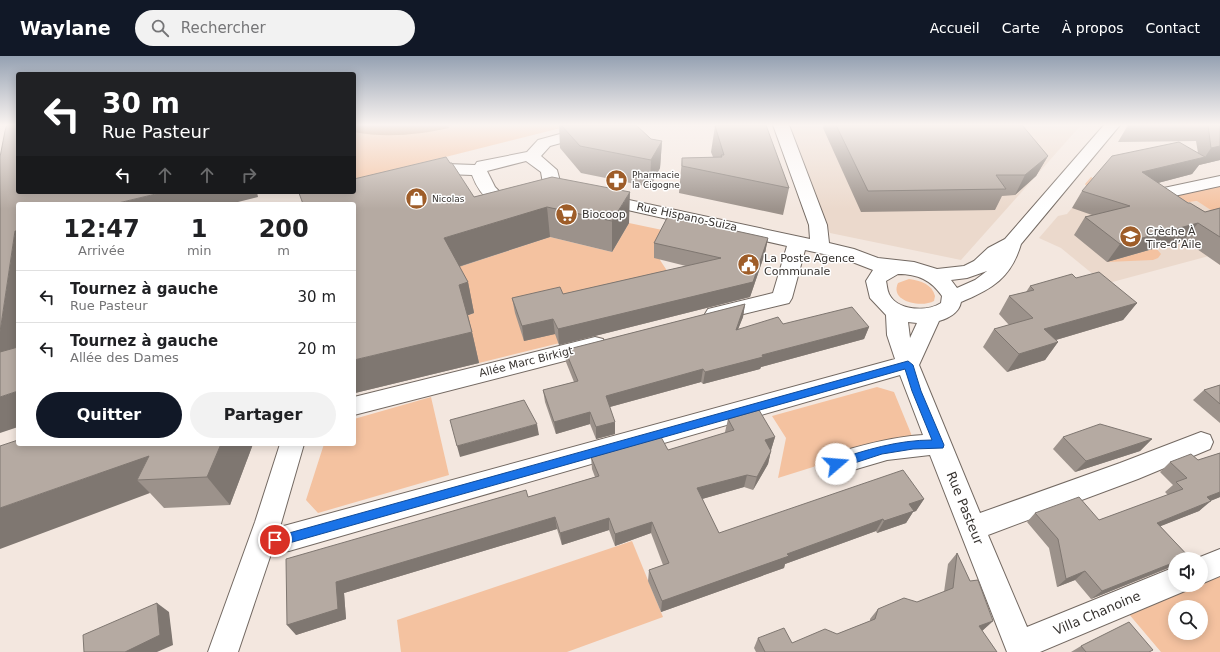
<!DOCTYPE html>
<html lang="fr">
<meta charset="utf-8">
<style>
body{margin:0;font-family:"DejaVu Sans",sans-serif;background:#f2f2f2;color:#202124;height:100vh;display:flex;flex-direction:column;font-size:15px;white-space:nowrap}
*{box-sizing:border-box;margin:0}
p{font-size:13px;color:#757577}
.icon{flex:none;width:22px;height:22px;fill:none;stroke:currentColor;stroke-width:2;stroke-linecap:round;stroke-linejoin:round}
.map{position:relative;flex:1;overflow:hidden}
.panel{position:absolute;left:16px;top:146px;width:340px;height:244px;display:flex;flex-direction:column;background:#fff;border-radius:4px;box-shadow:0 2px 10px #0003}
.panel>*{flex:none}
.guide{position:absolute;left:16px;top:16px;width:340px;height:122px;border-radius:4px;box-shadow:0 2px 10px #0003;background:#202124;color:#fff;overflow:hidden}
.fabs{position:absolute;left:1168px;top:496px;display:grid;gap:8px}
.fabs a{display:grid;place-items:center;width:40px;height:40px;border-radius:50%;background:#fff;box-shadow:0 2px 10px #0003;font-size:20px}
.pin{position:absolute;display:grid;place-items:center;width:34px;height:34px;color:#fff;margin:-17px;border:2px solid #fff;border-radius:50%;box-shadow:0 1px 4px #0007}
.me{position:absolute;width:44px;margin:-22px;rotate:72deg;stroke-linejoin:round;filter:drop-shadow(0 0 3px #0008)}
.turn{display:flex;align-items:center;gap:14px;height:84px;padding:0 20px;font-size:18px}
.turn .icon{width:52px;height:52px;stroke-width:2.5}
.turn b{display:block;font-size:28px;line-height:34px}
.lanes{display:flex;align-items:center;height:38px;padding:0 20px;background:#0003;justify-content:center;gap:20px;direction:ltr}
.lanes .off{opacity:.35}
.eta{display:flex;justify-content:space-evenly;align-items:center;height:68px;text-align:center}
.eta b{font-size:24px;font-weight:700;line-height:28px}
.primary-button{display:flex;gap:8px;margin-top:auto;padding:8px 20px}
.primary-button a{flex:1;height:46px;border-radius:24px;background:#111827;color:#fff;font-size:16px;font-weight:700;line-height:46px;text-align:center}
.primary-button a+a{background:#f2f2f2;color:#202124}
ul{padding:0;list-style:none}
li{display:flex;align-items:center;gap:12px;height:52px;padding:0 20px;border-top:1px solid #e0e0e0}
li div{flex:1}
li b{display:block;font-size:15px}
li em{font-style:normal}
header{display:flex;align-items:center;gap:24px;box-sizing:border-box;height:56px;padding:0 20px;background:#111827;color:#fff}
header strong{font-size:19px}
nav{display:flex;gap:22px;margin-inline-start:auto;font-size:14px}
.search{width:280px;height:36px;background:#f2f2f2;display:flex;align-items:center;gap:10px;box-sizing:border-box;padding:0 14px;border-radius:22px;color:#757577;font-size:15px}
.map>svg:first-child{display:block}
.built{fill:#ebd9cc}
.green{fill:#f4c2a0;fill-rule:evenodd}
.water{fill:#b88560}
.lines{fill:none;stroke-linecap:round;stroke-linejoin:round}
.minor-casing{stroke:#736962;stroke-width:2}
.minor{fill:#fff;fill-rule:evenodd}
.wall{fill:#9c928b}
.shaded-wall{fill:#7f7771}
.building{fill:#b5aaa2;stroke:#7f7771}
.route{fill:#1a73e8;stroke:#114b97}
.labels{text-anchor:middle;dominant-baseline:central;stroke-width:3;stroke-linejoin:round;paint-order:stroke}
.far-poi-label{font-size:9px;fill:#373330;stroke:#fff;text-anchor:start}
.poi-label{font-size:11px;fill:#373330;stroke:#fff;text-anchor:start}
.street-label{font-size:11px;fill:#373330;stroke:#fff}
.near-street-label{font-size:13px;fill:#373330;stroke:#fff}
</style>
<header>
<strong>Waylane</strong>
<div class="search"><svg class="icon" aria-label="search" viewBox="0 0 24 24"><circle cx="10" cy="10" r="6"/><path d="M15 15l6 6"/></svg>Rechercher</div>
<nav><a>Accueil</a><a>Carte</a><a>À propos</a><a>Contact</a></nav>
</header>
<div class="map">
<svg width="1220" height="596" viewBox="0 0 1220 596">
<rect width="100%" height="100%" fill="#f3e7df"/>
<g class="built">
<polygon points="788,69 1081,69 961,204 830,177"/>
<polygon points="1198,145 1220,160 1220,197 1105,228 1061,192 1039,182 1058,160 1067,158 1072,152 1135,153"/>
</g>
<g class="green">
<polygon points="354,69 573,69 354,124"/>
<polygon points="1091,121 1137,146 1220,128 1220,160 1197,145 1135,153 1088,133 1085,128"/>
<polygon points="629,167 667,175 660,204 675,227 572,274 576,283 479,307 466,260 474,257 446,204 462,210 550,181 612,196"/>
<polygon points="1156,192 1161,198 1158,202 1153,204 1107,206"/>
<path d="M909 223C921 225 932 228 935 240L934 245C922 252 889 246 898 227Z"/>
<polygon points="877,331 894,336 912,380 778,422 786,382 772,360"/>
<polygon points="431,341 449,419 318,457 306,444 324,388 354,388 354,363"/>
<polygon points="632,485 663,561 567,596 401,596 397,564"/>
<path d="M1220 517V596H1161L1128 557 1193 529H1201V525ZM1175 551H1201V577H1175Z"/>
</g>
<path class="water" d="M354 69H452L448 70 449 72C418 79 385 82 354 76Z"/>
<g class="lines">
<defs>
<g id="minor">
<path d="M593 69H619L616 72 550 90 541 100 557 114 562 133 559 137 553 138 547 137 544 133 541 116 526 105 487 115 495 131 502 138 523 139 526 143 523 147C496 153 482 145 472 119L446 118 427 123 421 122 419 118 421 114 446 108 475 109 477 106 527 96 538 84Z"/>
<path d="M773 69H789L827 169 829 187 854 193 878 202 914 206 937 213 964 210 974 205 988 192 1005 183 1104 69H1120L1021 188C1011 222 992 233 961 246 959 257 949 262 939 265L919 309 980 457 1120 407 1201 376 1210 379 1213 386 1210 393 1138 423 988 479 1027 571 1175 511V529H1188L1185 535 1040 596H1007L930 399 887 404 836 419 827 416 823 408 827 400C858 390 890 381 923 379L900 319 289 495 271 498 238 596H208L255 466 280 388H304L280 471 895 303 887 279 886 259 870 242 866 225 873 214 842 202 805 194 792 242 789 247 715 265 708 263 705 258 708 253 773 237 787 190 601 148 595 147 592 143 595 139 601 138 810 183 809 169ZM987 215 975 224 957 232 951 224 967 222ZM898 218C918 218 931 224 942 240L941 247C927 256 897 255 889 238 887 234 887 229 886 225ZM908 266 917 267 910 282Z"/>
<polygon points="1220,120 1220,130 1165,142 1159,141 1156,137 1159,133"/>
<polygon points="595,281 603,283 606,289 603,295 354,359 354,341"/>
<polygon points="1220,493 1220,520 1201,528 1201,503 1195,503"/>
</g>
</defs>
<use href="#minor" class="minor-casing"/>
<use href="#minor" class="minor"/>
</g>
<g class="wall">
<polygon points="559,69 636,69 651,83 662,85 660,112 650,131 581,117 560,92"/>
<polygon points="824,69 1022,69 1048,100 1036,120 1015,139 1002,140 995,154 861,156 823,72"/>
<polygon points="1128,69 1220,69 1220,104 1199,109 1192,118 1158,127 1188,147 1205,156 1220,152 1220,209 1184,184 1107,206 1074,179 1085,161 1092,159 1072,152 1082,135 1198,97 1196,85 1118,86"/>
<polygon points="715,70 789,132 783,159 679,137 682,102 713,101 711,96"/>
<polygon points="552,121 629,167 612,196 550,181 459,211 468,226 474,257 468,259 479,307 355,337 474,141"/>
<polygon points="768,182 765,197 750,241 559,289 555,278 524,285 515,257 512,242 563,238 686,210 654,202 654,187"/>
<polygon points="1076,222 1137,247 1123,264 1056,284 1058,286 1045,304 1007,316 983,291 994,273 1009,269 999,258 1009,240 1026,236 1030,230"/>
<polygon points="745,248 743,261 738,273 783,268 869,271 864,283 761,311 760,313 703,328 701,326 610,351 615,378 596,383 590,368 556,378 545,346 543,334 574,326 566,306 565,294"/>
<polygon points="1220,329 1220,367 1193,344 1204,334"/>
<polygon points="728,363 775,381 771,394 768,408 753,434 744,431 702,443 719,477 924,443 916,455 913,456 906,467 877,477 876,475 785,508 784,512 661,556 648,525 649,514 663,509 651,477 615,490 609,474 562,489 557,473 344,537 346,563 296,579 286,503 528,441 595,421 592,413 591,401 605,397 605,393 624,391 668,394 726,377 725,376"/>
<polygon points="1063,381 1152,383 1140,395 1075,416 1053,393"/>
<polygon points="18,388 253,388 230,449 164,452 150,437"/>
<polygon points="1220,397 1220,441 1210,445 1199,455 1160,470 1191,503 1175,503 1175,510 1174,510 1091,543 1075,524 1057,531 1049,492 1027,466 1035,457 1099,464 1168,439 1165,436 1173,429 1160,416 1170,406 1198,404"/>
<polygon points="957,497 970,525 993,565 982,575 997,596 756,596 754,592 758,582 792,587 837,578 870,565 870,563 878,553 917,546 944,536 948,508"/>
<polygon points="1081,590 1153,594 1149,596 1071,596"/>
</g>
<g class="shaded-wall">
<polygon points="662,85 660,112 650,131 651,104"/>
<polygon points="1220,90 1220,104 1199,109 1192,118 1131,134 1142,116 1205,101 1211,92"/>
<polygon points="1048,100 1036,120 1015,139 1025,119"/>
<polygon points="164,136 257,136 258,141 238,146 238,148 114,148"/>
<polygon points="630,136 629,167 612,196 612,165"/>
<polygon points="547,151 550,181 451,213 444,182"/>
<polygon points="1198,167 1184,184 1107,206 1120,188"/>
<polygon points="18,171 18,307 0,312 0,276 15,175"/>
<polygon points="768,182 765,197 750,241 559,289 558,273"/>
<polygon points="468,226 474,257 466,260 459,229"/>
<polygon points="1137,247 1123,264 1032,291 1044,273"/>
<polygon points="745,248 743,261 733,286 736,274"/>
<polygon points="553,263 555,278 524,285 522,270"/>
<polygon points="869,271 864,283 761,311 760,313 703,328 705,316 762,299"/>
<polygon points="472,276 479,307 355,337 354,335 354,304"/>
<polygon points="1058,286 1045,304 1007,316 1019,298"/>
<polygon points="703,313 701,326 606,352 606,340"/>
<polygon points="18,335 18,371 0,377 0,341"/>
<polygon points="590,356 590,368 556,378 554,366"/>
<polygon points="615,366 615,378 596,383 596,371"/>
<polygon points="537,368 539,379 460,401 457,390"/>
<polygon points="775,381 771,394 761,397 765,384"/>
<polygon points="1152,383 1140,395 1075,416 1086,405"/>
<polygon points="221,388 253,388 230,449 207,421"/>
<polygon points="771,395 768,408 753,434 757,421"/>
<polygon points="149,400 137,424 150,437 0,493 0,452"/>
<polygon points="747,419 744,431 695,445 697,432"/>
<polygon points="1220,436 1220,441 1196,451 1207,441"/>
<polygon points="924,443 916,455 913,456 906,467 877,477 884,465 909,448"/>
<polygon points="1211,445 1199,455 1146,476 1157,467"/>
<polygon points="555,461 557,473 344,537 346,563 296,579 287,569 336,526"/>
<polygon points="609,462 609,474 562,489 560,477"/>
<polygon points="883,463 876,475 785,508 784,512 661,556 662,545 787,498"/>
<polygon points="652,466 651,477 615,490 615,478"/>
<polygon points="1175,506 1175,509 1091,543 1102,535"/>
<polygon points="1085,515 1075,524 1057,531 1066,523"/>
<polygon points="157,547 169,556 173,589 157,596 125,596"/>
<polygon points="993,565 982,575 979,570"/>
</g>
<g class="building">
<polygon points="7,69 18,69 18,136 164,136 114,148 18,148 18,171 17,175 15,175 0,276 0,101 5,75"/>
<polygon points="561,69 636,69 651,83 662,85 651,104 580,90"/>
<polygon points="715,69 766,69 789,132 682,110 682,102 722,101 721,99 724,99 715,70"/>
<polygon points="836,69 1022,69 1048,100 1025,119 996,119 1006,133 868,135"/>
<polygon points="1128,69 1168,69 1128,70"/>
<polygon points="1208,69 1220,69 1220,90 1211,92"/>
<polygon points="1179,86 1205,101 1142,116 1188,147 1190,147 1205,156 1220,152 1220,181 1198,167 1120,188 1085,161 1130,150 1082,135 1112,100"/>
<polygon points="446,101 450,107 452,107 474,141 552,121 630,136 612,165 547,151 444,182 468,226 459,229 472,276 354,304 354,148 303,148 299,137 354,136 354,123"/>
<polygon points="668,160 768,182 753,226 558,273 553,263 522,270 512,242 560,231 563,238 721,202 654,187"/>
<polygon points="1099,216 1137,247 1044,273 1058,286 1019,298 994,273 1033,262 1009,240 1034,234 1030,230 1072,218 1076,222"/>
<polygon points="745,248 736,274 778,261 783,268 852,251 869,271 762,299 763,301 705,316 703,313 606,340 615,366 596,371 590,356 554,366 543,334 578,325 565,294"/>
<polygon points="18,291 18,335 0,341 0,296"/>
<polygon points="1220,329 1220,348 1204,334"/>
<polygon points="524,344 537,368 457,390 450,364"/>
<polygon points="759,354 775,381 765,384 771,395 757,421 747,419 697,432 719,477 903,414 924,443 909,448 914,455 884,465 883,463 787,498 789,500 662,545 649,514 669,507 652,466 615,478 609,462 560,477 555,461 336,526 338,553 287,569 286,503 526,434 528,441 599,420 591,401 607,396 605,393 623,388 624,391 661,381 668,394 734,374 728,363"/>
<polygon points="1100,368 1152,383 1086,405 1063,381"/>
<polygon points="18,384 18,388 221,388 207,421 137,424 149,400 0,452 0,390"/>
<polygon points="1220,397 1220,436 1207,441 1211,445 1157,467 1191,503 1189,503 1186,501 1182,503 1175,503 1175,506 1102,535 1085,515 1066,523 1058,483 1035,457 1079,441 1099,464 1183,433 1176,426 1187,422 1170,406 1191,398 1198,404"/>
<polygon points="957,497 970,525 978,524 993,565 979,570 997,596 765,596 758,582 784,572 792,587 825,573 837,578 875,563 878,553 904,542 917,546 953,532"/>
<polygon points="157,547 160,579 125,596 84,596 83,579"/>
<polygon points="1129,566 1153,594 1149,596 1086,596 1081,590"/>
</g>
<linearGradient id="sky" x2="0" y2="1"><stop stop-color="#95a1b2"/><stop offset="0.45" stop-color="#faf4f1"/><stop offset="1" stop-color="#faf4f1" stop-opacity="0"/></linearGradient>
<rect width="1220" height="153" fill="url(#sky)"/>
<path class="route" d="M908 305 913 309 921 335 944 389 943 392 913 393 882 398 836 413 833 412 831 408 833 405C865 394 898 384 932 384L912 335 905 313 289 487 275 490 271 488 269 484 271 481 289 477Z"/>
<defs>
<symbol id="pharmacy-disc" viewBox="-11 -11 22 22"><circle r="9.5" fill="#9e5d29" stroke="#fff"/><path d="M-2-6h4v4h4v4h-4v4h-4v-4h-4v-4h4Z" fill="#fff"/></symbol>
<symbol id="shop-disc" viewBox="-11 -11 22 22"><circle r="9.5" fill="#9e5d29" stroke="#fff"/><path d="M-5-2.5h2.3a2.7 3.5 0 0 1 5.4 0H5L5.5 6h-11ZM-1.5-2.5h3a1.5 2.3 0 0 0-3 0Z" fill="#fff"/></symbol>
<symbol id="supermarket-disc" viewBox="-11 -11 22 22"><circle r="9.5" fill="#9e5d29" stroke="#fff"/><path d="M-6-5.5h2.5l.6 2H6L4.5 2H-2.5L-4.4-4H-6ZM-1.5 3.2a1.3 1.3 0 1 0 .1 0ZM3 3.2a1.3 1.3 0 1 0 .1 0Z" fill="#fff"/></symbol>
<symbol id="school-disc" viewBox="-11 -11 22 22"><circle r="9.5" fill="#9e5d29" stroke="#fff"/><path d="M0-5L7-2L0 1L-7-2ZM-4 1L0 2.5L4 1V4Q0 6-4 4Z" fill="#fff"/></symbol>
<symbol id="civic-disc" viewBox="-11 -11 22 22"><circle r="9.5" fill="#9e5d29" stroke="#fff"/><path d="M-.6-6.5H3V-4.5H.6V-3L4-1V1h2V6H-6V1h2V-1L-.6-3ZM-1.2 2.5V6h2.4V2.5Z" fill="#fff"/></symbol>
</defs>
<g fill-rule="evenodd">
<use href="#pharmacy-disc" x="604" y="112" width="25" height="25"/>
<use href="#shop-disc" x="404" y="130" width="25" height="25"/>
<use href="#supermarket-disc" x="554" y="146" width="25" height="25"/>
<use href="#school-disc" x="1118" y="168" width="25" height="25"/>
<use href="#civic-disc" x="736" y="196" width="25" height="25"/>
</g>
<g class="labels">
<g class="far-poi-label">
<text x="632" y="119">Pharmacie<tspan x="632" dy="10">la Cigogne</tspan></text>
<text x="432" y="143">Nicolas</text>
</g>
<g class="poi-label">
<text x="582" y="158">Biocoop</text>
<text x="1146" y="175">Crèche À<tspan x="1146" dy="13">Tire-d’Aile</tspan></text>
<text x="764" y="202">La Poste Agence<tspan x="764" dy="13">Communale</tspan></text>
</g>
<g class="street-label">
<text transform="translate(687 161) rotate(12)">Rue Hispano-Suiza</text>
<text transform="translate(526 306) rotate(-14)">Allée Marc Birkigt</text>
</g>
<g class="near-street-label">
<text transform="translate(965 452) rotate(68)">Rue Pasteur</text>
<text transform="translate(1097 557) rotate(-23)">Villa Chanoine</text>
</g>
</g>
</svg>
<div class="fabs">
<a><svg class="icon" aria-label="sound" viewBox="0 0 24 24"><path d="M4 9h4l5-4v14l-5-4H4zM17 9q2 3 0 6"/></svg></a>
<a><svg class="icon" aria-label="search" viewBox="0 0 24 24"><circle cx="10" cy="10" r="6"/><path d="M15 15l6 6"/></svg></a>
</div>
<div class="pin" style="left:275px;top:484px;background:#d93025"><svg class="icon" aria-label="arrive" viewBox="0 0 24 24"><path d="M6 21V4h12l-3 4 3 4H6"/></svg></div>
<svg class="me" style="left:836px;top:408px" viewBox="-20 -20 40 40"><circle r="19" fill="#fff"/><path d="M0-13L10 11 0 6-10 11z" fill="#1a73e8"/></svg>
<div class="guide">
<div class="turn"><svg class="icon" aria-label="left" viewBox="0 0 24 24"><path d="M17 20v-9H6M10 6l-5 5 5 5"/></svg><div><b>30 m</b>Rue Pasteur</div></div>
<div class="lanes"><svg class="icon" aria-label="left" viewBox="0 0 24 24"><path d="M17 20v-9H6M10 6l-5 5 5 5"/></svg><svg class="icon off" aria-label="ahead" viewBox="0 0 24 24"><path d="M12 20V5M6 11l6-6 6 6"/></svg><svg class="icon off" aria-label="ahead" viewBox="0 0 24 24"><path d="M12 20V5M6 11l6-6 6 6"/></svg><svg class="icon off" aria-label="right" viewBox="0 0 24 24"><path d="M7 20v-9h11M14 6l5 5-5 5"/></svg></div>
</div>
<section class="panel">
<div class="eta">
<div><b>12:47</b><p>Arrivée</p></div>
<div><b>1</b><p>min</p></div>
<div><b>200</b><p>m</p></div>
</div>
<ul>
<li><svg class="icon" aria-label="left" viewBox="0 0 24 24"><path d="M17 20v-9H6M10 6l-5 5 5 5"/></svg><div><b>Tournez à gauche</b><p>Rue Pasteur</p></div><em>30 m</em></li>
<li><svg class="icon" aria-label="left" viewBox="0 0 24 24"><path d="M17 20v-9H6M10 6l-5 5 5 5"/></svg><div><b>Tournez à gauche</b><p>Allée des Dames</p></div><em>20 m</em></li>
</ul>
<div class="primary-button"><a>Quitter</a><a>Partager</a></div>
</section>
</div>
